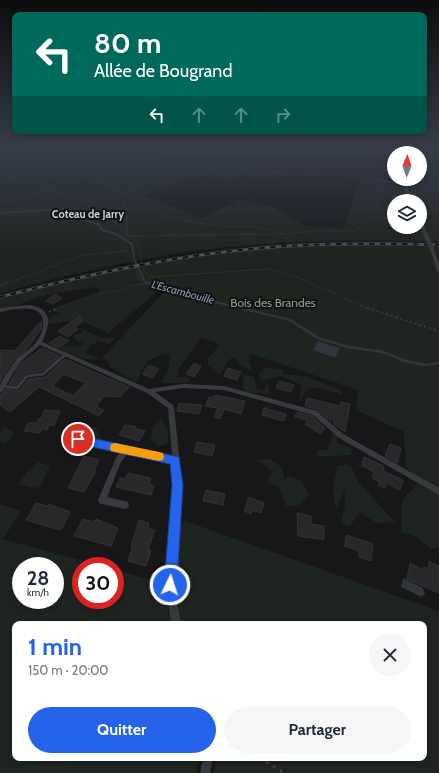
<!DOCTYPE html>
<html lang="fr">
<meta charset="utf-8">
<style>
body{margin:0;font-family:Cabin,sans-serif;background:#f6f6f7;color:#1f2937;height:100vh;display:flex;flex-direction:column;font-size:15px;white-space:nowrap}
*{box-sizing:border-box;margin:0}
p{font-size:13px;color:#747a83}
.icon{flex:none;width:22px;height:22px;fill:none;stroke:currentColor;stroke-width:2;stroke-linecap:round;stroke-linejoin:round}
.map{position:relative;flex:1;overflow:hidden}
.sheet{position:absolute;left:12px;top:621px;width:415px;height:140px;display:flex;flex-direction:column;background:#fff;border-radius:8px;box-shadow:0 2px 6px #0003}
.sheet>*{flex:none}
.guide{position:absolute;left:12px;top:12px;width:415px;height:122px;border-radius:8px;box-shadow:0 2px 6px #0003;background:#00695c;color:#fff;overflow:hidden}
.needle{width:26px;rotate:2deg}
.tools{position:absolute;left:387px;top:146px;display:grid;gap:8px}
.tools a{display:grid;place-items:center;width:40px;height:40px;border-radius:50%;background:#fff;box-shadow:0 2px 6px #0003;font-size:20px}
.speed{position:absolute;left:12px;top:557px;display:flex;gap:8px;font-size:20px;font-weight:700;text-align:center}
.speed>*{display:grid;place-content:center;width:52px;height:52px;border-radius:50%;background:#fff;box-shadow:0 2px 6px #0003;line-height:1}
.speed small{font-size:10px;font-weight:400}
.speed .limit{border:6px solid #d22;background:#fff;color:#111}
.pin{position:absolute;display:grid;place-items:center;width:34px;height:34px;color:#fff;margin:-17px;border:2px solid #fff;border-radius:50%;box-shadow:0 1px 4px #0007}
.me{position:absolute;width:44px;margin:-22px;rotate:4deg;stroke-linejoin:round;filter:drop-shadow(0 0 3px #0008)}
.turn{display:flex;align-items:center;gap:14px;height:84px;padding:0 16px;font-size:18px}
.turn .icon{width:52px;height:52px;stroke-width:2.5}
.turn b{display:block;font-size:28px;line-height:34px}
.lanes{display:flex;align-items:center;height:38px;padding:0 16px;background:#0003;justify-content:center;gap:20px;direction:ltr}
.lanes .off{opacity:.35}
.round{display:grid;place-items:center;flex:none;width:42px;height:42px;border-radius:21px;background:#f6f6f7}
.overview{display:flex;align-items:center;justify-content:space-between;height:68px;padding:0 16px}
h1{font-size:24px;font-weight:700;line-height:30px;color:#2563eb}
.cta{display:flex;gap:8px;margin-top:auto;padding:8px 16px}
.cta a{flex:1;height:46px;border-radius:24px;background:#2563eb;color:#fff;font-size:16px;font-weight:700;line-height:46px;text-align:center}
.cta a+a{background:#f6f6f7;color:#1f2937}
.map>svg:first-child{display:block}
.green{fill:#1e241f;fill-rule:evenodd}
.water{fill:#2f363c}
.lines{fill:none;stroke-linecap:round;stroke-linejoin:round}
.stream-far2{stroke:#2f363c;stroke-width:1.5}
.stream-far1{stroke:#2f363c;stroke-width:2}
.stream{stroke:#2f363c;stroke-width:2.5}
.building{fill:#28282a;stroke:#323235;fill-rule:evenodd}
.path-far2{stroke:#3f4145;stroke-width:1;stroke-dasharray:1 1.5;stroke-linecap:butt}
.path-far1{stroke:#3f4145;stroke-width:1.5;stroke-dasharray:2 3;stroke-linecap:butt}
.path{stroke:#3f4145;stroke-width:2.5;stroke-dasharray:3 5;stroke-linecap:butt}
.service{stroke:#393a3e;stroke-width:3}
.minor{fill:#393a3e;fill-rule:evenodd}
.rail-casing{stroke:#4c4e53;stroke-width:3}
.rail{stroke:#121214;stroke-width:2;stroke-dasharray:5.5;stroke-linecap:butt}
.minor-bridge{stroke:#393a3e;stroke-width:4.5}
.route{fill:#2563eb;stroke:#184099}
.slow{fill:#f59e0b}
.labels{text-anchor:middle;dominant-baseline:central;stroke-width:4;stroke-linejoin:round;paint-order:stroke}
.far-neighbourhood-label{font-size:11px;font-weight:bold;fill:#cbced4;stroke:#121214}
.far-water-label{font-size:11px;font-style:italic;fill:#869caf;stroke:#121214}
.park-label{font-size:12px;fill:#84a185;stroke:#121214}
</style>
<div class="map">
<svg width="439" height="773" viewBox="0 0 439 773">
<rect width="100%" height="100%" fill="#171719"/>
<g class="green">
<path d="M0 149H120L144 155 150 149H161L154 158 217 168 284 170C270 182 263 179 246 174L231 181 209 175 188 178 146 196 202 218 239 200 273 207 305 226 344 228 361 176 401 182 403 179H420V153H413V149H439V242C353 238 265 240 180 253 119 263 59 277 0 293ZM394 201H420V227H394Z"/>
<path d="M337 244 439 247V547L431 549 417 537 401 532 402 501 418 483 406 466 404 432 356 410 358 390 251 354 249 360 252 371 238 364 236 357 230 359 220 375 208 365V359L220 344 201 338 179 368 177 377H187L190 382 181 383H163L162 380C168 372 170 365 170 354 162 353 157 358 148 360L136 382 110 367 109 362 102 358 165 291 160 289 108 333 75 318 72 321 49 324 48 319 52 315 62 314 50 310 100 293 99 287C76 289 52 293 30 300 19 304 11 309 0 311V299C83 274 169 258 256 249 283 246 310 246 337 244Z"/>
<path d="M81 328 101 338H116L109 344 98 341 90 346 85 353 99 358C90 363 71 354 61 350V348C70 344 75 349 84 344L75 340 74 335 82 333Z"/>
<polygon points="264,368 283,369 283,374 305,376 341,390 343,395 320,388 309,388 298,402 302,385 281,376 261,381 259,374"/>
<polygon points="242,374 254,377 257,389 264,390 267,382 270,389 267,394 247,392 242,387 244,383"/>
<path d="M161 419C168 427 170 434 167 444L159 446 150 439 153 426Z"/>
<polygon points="95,426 104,443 86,438 84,436"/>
<polygon points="3,427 14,432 11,440 3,444 0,441 0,433"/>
<path d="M333 433 337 435V443L351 448 352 455C340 455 330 457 318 456L317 451 328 449Z"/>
<polygon points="270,459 280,466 285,480 288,476 301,480 309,495 299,505 286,506 279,487 267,482 273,472 257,460"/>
<polygon points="38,462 50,466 40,487 33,488 19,484 26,473"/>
<path d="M347 464 352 468 358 482 395 522 376 523 360 512 349 527 341 522 345 505V490L337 508C330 496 334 479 338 466Z"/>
<path d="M0 504 21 511 3 539 102 566H81V600H115V570L164 583 170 624H15V758H197V773H0ZM21 566H55V600H21Z"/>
<polygon points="185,521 439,611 439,773 213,773 216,758 424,758 424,624 180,624 177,614 174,585 176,536 179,527"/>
</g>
<g class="water">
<polygon points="318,341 340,348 335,358 313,350"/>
<polygon points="403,578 423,588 425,595 422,595 422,597 401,587"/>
</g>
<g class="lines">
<polyline class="stream-far2" points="0,213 62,209 68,210 82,219"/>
<polyline class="stream-far1" points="80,218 99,225 102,230 116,234 132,244 134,259 145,282 210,301 246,309"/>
<polyline class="stream" points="241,308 290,320 318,338 348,347 383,352 405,361 426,365 439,363"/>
</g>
<g class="building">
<polygon points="55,294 62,298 53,304 46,301"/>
<polygon points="80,316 83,321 74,327 78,329 68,337 58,331"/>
<polygon points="40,322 42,323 41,329 25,351 13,361 0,382 0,350 15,351"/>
<polygon points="60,336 69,341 59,348 49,343"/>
<polygon points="42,348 60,356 42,371 26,373 16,385 9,384 21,363"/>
<path d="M65 359 129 387 120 397 104 396 96 407 104 410 99 416 39 387 10 412 0 405V394L3 393 5 389 18 391 29 379 45 377ZM63 374 86 383 73 396 53 386Z"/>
<polygon points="194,363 201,366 194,377 186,374"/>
<polygon points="149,365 159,369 152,378 142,374"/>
<polygon points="228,368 241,372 237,380 224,376"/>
<polygon points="279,381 294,385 291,392 276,388"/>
<polygon points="215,395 245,401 241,414 224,409 220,419 214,417 218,408 205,406 209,397 214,397"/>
<polygon points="307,398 340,406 341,402 350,404 345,432 334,424 333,418 331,421 318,410 305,406"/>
<polygon points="179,403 202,405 199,414 177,411"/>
<polygon points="264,408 286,414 284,421 262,415"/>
<polygon points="45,410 60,411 54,425 49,425 47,430 41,429 40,433 24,431 28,423 36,423 38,419 41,419"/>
<polygon points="298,412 312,416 325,428 320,434 305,424 308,421 294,416"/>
<polygon points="125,425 136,427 136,429 145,431 139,441 119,435"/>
<polygon points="197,442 215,445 212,456 194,452"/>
<polygon points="390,444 401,448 397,463 385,456"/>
<polygon points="84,456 99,460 94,470 96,471 84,492 68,488"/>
<polygon points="364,457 384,466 383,471 403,480 400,490 387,483 385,488 378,485 380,482 372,478 374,472 362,466"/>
<polygon points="128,473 151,478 149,484 154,486 151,495 116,487 120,478 125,479"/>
<polygon points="206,490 225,494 223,505 203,501"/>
<polygon points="249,497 264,503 261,513 252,510 251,514 244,511"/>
<polygon points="36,503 47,506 49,504 70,512 61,530 26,520"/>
<polygon points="297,513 311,516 311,524 324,526 324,540 298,536"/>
<polygon points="83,519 94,522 96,519 118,528 111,546 74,536"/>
<polygon points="139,520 149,523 148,528 155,530 148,549 151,550 146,566 128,561 133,546 131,546"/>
<polygon points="346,535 373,544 371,561 359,557 359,551 345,546"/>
<polygon points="429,561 439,566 439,593 407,579 410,563 423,570 424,567 428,569"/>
</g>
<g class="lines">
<g class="path-far2">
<path d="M57 149C82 159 108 160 135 157"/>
<polyline points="106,149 149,159 217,170 307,173 351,176 398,182"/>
<polyline points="0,157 31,149"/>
<polyline points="104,159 99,182 164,216 198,223 223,226 258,227 285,234 317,231 355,231 369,217 394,218"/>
<polyline points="177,163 124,195 128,236 283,234"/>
<polyline points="0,173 5,178 31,182 65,174 83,176 99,182"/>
<polyline points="14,180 12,177 15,174 15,169 27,161 32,149"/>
<polyline points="385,181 381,193 383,197 379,198 376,208 392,211 394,216"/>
<polyline points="411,185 439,190"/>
<polyline points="0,204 49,190 81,200 120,226 128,236 138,244 143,269 151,277 268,269 297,277 369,309"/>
<polyline points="0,286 83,255 128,251 142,284"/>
<polyline points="55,309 95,294 119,291 133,285 147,284 148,279 151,277"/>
</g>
<g class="path-far1">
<polyline points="367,308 439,331"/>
<polyline points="49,312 58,308"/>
</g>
<polyline class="path" points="259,758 285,773"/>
<polyline class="service" points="2,386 17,388 27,376 43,374 65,355"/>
<g class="minor">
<polygon points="411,149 413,149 414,153 410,153"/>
<polygon points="403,179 407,179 406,181 412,201 408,201 402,181"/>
<polygon points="420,219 422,220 429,238 428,239 425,238 420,225"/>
<polygon points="430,248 434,249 439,264 439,272 437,271 430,249"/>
<path d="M29 305C54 309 50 324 42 342L149 389 183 384 224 386 317 411 343 434 439 488V495L339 438 313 415 224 390 183 388 155 392 173 405 174 407 182 485 174 585 181 624H171L166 585 174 485 173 463 128 453 121 462 107 497 128 502 129 505 128 508 125 509 102 504 99 503 98 500 116 458 121 451 78 442 76 441 75 439 76 437 78 436 172 456 168 408 147 393 40 345 20 362 2 392H0C0 390 0 388 0 386 1 382 13 363 16 360 22 353 32 349 37 341 41 335 44 328 43 321 41 302 12 310 0 312V308Z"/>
<polygon points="203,758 213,758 210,773 200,773"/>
</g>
<defs>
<path id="rail" d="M0 297C90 274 180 254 273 247 328 243 384 243 439 245"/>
</defs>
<use href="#rail" class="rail-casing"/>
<use href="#rail" class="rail"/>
<polyline class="minor-bridge" points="427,238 432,249"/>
</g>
<linearGradient id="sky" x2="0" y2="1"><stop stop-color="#0d0d0e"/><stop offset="0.58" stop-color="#363c49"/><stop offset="1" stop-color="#363c49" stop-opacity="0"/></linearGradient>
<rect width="439" height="257" fill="url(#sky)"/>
<polygon class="route" points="78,435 179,457 183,485 177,585 175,590 170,592 166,590 164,585 172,485 170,464 78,444 74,442 73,439 74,436"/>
<polygon class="slow" points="115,443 159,452 163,453 164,457 163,460 159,461 115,452 111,451 110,448 111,444"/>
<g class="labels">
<g class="far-neighbourhood-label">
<text x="88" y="214">Coteau de Jarry</text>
</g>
<g class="far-water-label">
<text transform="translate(183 292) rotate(15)">L'Escambouille</text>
</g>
<g class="park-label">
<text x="273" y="302">Bois des Brandes</text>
</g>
</g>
</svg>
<div class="tools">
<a><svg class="needle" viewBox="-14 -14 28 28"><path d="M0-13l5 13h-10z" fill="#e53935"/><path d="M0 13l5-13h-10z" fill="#747a83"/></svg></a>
<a><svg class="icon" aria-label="layers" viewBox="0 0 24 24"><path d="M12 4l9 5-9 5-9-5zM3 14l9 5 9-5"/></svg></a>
</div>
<div class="speed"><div>28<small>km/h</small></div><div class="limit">30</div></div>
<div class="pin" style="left:78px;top:439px;background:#d93025"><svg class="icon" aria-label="arrive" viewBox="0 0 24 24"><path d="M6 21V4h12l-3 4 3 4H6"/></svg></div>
<svg class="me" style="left:170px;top:585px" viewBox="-20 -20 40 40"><circle r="17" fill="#2563eb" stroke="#fff" stroke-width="3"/><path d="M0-11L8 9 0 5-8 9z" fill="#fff"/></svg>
<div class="guide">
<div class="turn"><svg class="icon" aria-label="left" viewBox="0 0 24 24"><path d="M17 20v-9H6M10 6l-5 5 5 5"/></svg><div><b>80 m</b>Allée de Bougrand</div></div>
<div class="lanes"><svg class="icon" aria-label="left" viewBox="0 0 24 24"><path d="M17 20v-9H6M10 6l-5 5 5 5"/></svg><svg class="icon off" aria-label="ahead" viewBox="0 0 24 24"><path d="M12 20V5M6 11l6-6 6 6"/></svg><svg class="icon off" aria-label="ahead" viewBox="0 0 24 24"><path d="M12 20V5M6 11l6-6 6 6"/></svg><svg class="icon off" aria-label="right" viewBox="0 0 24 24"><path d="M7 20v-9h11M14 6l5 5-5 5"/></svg></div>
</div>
<section class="sheet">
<div class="overview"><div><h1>1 min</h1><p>150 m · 20:00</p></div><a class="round"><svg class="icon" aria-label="close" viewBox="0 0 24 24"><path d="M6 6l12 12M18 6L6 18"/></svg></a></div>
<div class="cta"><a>Quitter</a><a>Partager</a></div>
</section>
</div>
